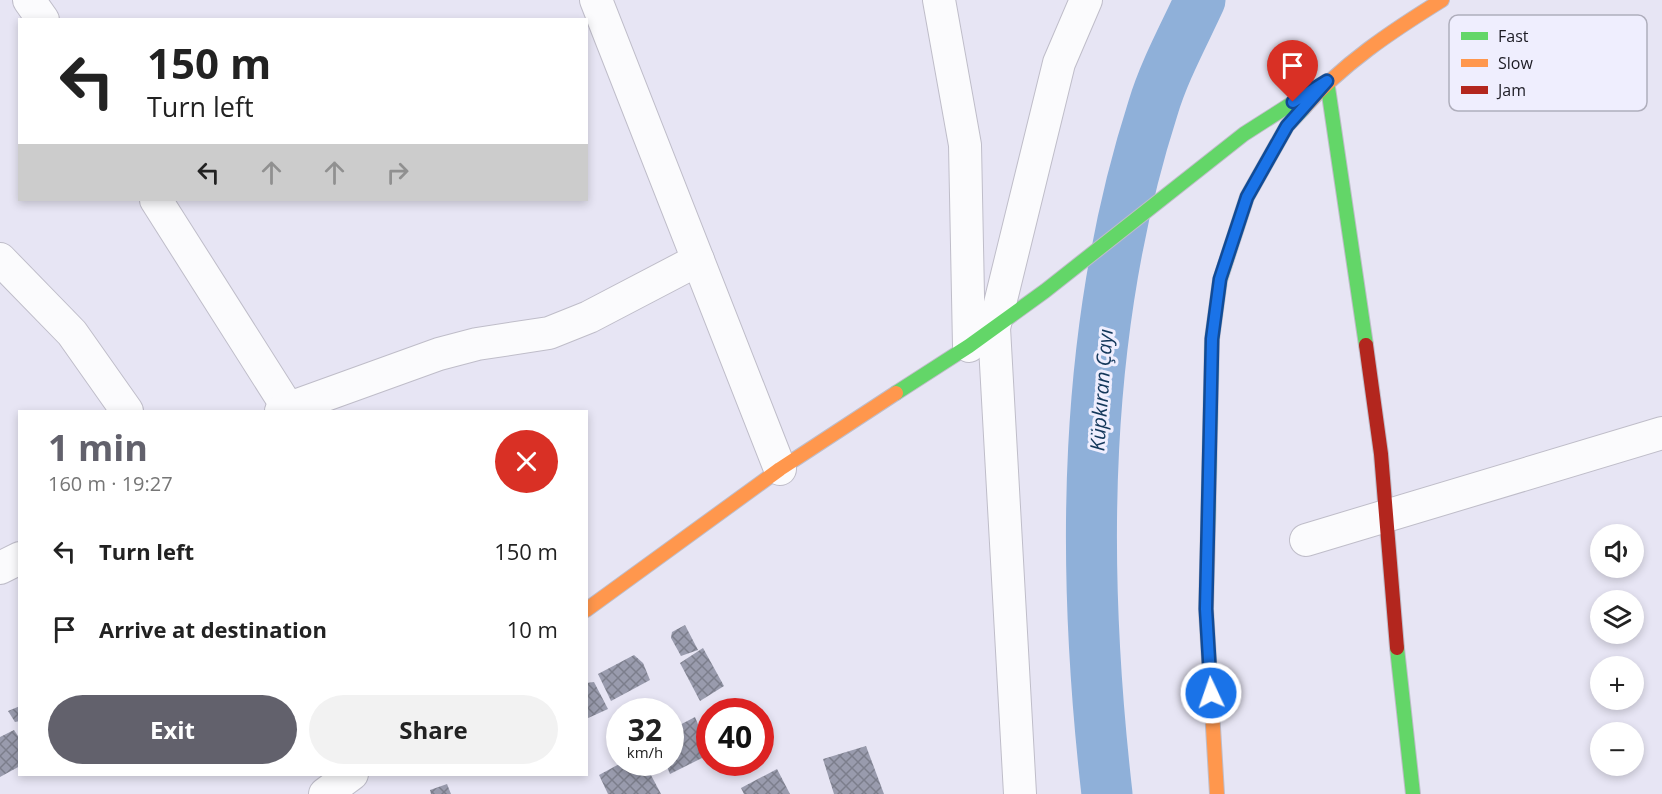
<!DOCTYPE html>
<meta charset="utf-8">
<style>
body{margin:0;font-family:"Open Sans",sans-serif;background:#f2f2f2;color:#222;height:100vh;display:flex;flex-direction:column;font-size:22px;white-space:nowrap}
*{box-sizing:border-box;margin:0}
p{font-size:20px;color:#767676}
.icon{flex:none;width:33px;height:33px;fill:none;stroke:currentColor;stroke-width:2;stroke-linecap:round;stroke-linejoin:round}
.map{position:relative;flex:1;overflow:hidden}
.panel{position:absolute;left:18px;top:410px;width:570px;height:366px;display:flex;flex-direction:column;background:#fff;border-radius:0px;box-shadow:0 3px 9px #0003}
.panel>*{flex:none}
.hud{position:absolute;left:18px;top:18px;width:570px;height:183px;border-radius:0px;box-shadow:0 3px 9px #0003;background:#fff;color:#222;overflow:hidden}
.tools{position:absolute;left:1590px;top:524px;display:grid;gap:12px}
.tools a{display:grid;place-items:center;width:54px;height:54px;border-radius:50%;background:#fff;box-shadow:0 3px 9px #0003;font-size:30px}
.speed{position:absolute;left:606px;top:698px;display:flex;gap:12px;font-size:30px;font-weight:700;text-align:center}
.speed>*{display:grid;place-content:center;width:78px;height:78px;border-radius:50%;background:#fff;box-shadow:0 3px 9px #0003;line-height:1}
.speed small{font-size:15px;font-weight:400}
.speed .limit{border:9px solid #d22;background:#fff;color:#111}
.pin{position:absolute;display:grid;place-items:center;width:51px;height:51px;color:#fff;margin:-62px -26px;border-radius:50% 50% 50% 0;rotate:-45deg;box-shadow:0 0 6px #0007}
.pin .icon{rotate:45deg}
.me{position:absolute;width:66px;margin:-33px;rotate:357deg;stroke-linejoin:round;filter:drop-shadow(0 0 4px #0008)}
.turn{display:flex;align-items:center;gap:21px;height:126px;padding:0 30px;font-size:27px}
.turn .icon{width:78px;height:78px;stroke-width:2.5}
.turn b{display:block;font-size:42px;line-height:51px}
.lanes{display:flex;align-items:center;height:57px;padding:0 30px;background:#0003;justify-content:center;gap:30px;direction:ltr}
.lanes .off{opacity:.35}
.round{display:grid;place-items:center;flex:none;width:63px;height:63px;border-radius:32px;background:#f2f2f2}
.head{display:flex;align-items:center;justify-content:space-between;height:102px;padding:0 30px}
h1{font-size:36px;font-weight:700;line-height:45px;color:#62616c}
.primary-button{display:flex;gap:12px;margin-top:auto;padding:12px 30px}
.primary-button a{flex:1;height:69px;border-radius:36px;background:#62616c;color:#fff;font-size:24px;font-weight:700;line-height:69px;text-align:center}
.primary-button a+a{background:#f2f2f2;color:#222}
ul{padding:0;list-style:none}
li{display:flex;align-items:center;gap:18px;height:78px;padding:0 30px}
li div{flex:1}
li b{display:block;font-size:22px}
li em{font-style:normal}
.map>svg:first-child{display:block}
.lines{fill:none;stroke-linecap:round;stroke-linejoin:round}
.river{stroke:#8fb0d9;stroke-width:51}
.building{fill:url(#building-cross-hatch)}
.street-casing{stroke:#bfbdc9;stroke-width:34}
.fast-casing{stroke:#bfbdc9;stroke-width:16}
.slow-casing{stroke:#bfbdc9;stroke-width:16}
.jam-casing{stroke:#bfbdc9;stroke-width:16}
.street{stroke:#fbfbfd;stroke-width:32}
.fast{stroke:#63d668;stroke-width:14}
.slow{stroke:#ff974d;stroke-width:14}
.jam{stroke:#b3261e;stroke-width:14}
.route-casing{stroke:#114b97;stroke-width:15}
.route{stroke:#1a73e8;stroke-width:10}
.labels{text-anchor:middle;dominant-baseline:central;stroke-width:6;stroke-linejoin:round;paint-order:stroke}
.water-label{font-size:20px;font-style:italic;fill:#13375a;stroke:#efeefe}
.key{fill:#efeefe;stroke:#afaebc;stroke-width:1.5}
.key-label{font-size:16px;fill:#1b1a23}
</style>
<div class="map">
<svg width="1662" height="794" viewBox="0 0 1662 794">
<defs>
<pattern id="building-cross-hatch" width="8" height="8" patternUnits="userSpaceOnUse" patternTransform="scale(1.5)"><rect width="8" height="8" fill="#999bad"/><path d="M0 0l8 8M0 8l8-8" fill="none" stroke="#7c7e8c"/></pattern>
</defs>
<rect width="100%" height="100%" fill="#e7e5f4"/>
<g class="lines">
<path class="river" d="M1107 794C1081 566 1082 329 1153 108 1164 71 1184 35 1200 0"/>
</g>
<g class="building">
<polygon points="685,625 698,650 681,656 671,638 672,632"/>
<polygon points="703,648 724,686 700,701 680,663"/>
<polygon points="634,655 643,663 650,680 611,701 598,674"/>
<polygon points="594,682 608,709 586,719 586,683"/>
<polygon points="20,706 20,721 15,722 8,711"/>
<polygon points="695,717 710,754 670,774 665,762 670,762 670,730"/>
<polygon points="14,730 20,739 20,766 0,777 0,737"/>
<polygon points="620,730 620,748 616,731"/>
<polygon points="866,746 884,794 834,794 823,759"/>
<polygon points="623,762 644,762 661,794 608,794 599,775"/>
<polygon points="777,769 790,794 744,794 741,788"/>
<polygon points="447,784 451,794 431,794 430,790"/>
</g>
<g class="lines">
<defs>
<g id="street">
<polyline points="29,0 43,20"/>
<polyline points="596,0 780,469"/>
<polyline points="939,0 965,145 969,346"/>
<polyline points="156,200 288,408"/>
<polyline points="0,259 72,333 127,411"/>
<polyline points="281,411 439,354 477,344 549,333 589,317 698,260"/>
<polyline points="1306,540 1662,433"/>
<polyline points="0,568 20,558"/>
<polyline points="325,794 352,774"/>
<polyline points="1020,794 994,328 1059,63 1086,0"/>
</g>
<g id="fast">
<polyline points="896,393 969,346 1045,291 1244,134 1327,81 1366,345"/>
<polyline points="1208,529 1212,339 1220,280 1247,197 1287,126 1303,109"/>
<polyline points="1397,648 1413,794"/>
</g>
<g id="slow">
<path d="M1303 109C1342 64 1392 31 1442 0"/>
<polyline points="1208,529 1206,609 1217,794"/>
<polyline points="586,610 780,469 896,393"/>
</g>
<polyline id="jam" points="1366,345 1381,454 1397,648"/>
</defs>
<use href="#street" class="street-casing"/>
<use href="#fast" class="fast-casing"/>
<use href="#slow" class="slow-casing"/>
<use href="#jam" class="jam-casing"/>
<use href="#street" class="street"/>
<use href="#fast" class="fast"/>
<use href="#slow" class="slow"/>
<use href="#jam" class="jam"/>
</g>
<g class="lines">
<defs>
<polyline id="route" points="1211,693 1206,609 1212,339 1220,279 1247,197 1287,126 1327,81 1293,102"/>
</defs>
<use href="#route" class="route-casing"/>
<use href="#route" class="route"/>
</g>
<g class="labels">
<g class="water-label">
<text transform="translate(1101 390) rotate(-86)">Küpkıran Çayı</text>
</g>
</g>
<rect x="1449" y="15" width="198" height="96" rx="9" class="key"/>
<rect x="1461" y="32" width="27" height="8" fill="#63d668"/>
<rect x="1461" y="59" width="27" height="8" fill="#ff974d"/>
<rect x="1461" y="86" width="27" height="8" fill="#b3261e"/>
<g class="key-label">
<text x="1498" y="42">Fast</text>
<text x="1498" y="69">Slow</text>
<text x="1498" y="96">Jam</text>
</g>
</svg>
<div class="tools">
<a><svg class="icon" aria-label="sound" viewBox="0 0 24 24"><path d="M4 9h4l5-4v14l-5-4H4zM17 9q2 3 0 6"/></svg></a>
<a><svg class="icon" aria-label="layers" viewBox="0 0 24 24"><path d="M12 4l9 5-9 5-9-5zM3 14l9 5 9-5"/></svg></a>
<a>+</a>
<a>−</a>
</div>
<div class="speed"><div>32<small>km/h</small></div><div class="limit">40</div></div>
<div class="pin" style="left:1293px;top:102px;background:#d93025"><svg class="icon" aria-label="arrive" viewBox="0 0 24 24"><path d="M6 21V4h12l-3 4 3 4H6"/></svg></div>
<svg class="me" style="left:1211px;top:693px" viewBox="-20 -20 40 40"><circle r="17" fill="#1a73e8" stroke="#fff" stroke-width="3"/><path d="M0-11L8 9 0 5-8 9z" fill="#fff"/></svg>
<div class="hud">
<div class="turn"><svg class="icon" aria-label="left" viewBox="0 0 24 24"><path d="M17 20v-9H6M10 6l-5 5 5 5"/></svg><div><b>150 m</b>Turn left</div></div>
<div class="lanes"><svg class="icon" aria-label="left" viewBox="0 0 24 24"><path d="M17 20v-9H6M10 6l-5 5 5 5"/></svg><svg class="icon off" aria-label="ahead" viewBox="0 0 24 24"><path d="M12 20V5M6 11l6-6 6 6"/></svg><svg class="icon off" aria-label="ahead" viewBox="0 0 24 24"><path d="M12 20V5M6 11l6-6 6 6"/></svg><svg class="icon off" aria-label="right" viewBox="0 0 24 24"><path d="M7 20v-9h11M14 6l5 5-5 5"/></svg></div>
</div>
<section class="panel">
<div class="head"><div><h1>1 min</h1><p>160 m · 19:27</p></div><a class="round" style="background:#d93025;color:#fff"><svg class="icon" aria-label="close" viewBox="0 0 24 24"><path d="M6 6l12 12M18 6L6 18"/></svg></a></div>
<ul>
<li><svg class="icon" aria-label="left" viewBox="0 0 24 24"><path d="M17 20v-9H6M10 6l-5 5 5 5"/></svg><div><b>Turn left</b></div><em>150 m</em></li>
<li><svg class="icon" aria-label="arrive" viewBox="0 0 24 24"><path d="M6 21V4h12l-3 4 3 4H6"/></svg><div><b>Arrive at destination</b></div><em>10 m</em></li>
</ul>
<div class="primary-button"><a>Exit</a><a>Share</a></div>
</section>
</div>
